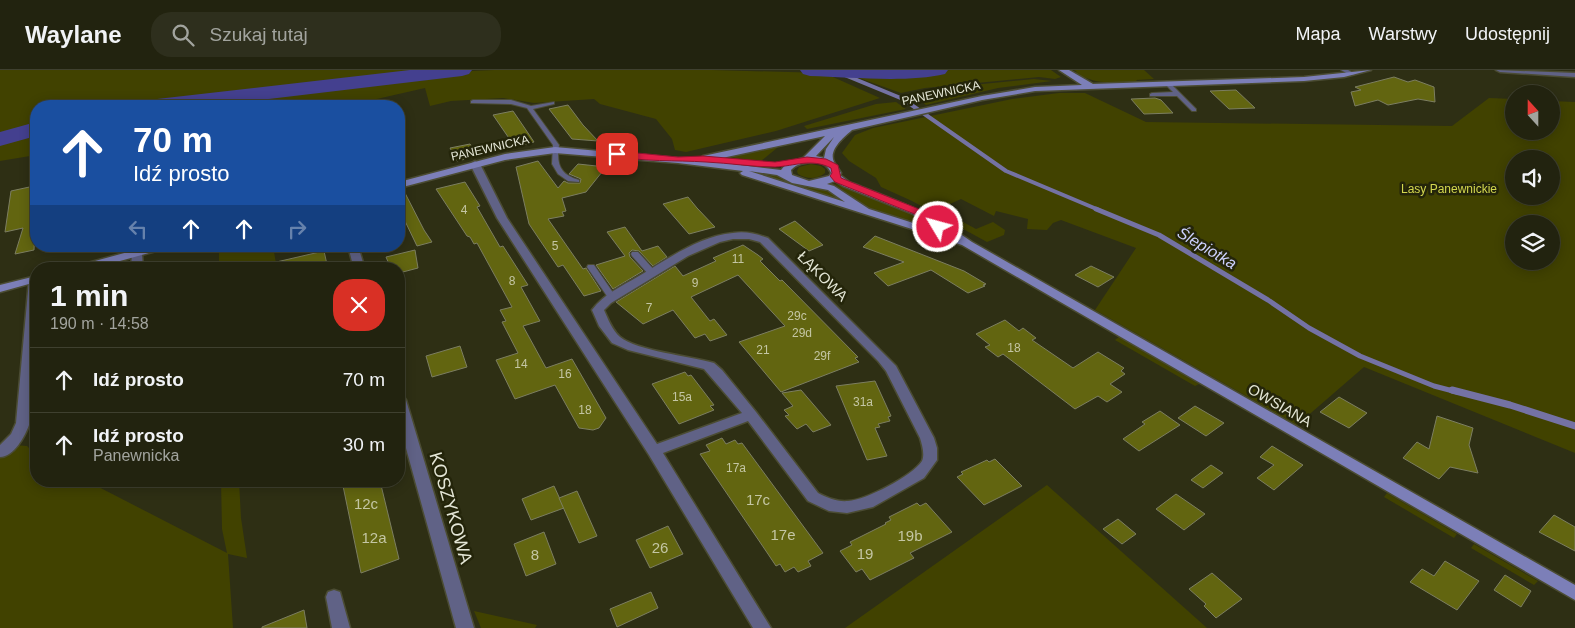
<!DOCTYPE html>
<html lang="pl">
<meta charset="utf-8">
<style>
body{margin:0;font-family:Helvetica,sans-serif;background:#2e2f1d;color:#f1f3f6;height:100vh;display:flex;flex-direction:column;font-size:19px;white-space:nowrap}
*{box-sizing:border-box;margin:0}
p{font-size:16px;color:#a2a49e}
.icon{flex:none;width:28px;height:28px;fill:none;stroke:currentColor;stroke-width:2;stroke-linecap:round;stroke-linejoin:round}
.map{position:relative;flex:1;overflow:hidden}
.details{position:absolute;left:30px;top:192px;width:375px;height:225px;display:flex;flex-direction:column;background:#22230f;border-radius:20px;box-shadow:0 2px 12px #0003,0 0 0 1px #3f402f}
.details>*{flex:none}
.hud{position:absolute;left:30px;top:30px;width:375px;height:152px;border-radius:20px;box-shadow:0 2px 12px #0003,0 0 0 1px #3f402f;background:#1a4fa0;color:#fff;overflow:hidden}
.needle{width:32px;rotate:339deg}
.buttons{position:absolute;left:1505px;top:15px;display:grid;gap:10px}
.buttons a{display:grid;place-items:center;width:55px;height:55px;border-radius:50%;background:#22230f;box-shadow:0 2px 12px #0003,0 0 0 1px #3f402f;font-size:25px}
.pin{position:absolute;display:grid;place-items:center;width:42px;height:42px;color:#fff;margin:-21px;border-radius:10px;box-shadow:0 2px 8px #0006}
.me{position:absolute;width:55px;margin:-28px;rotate:307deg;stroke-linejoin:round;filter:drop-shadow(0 0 4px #0008)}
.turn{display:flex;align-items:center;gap:18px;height:105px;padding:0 20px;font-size:22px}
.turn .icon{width:65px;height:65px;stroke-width:2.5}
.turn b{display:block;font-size:35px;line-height:42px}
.lanes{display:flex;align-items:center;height:48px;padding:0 20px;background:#0003;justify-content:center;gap:25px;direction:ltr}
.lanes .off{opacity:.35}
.round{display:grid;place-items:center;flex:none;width:52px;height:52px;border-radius:20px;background:#2e2f1d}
.summary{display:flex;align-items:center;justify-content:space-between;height:85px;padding:0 20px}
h1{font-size:30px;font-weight:700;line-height:38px}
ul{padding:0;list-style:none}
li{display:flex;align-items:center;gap:15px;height:65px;padding:0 20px;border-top:1px solid #3f402f}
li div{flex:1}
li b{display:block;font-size:19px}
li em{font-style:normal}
header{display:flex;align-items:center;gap:30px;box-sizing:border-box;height:70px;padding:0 25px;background:#22230f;border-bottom:1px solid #3f402f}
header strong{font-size:24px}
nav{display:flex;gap:28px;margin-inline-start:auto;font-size:18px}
.search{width:350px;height:45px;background:#2e2f1d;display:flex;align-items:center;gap:12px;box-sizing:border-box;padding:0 18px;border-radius:20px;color:#a2a49e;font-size:19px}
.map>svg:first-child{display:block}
.green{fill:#414200;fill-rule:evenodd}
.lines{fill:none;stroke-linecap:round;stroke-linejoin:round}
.stream-far2{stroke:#7472a4;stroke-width:4}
.stream-far1{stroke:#7472a4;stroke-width:5}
.stream{stroke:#7472a4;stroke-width:7}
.river{fill:#44408f;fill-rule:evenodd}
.building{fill:#626510;stroke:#7c7e61}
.lane-casing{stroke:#4b4c33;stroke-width:2}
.street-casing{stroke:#4b4c33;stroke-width:3}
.secondary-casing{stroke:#4b4c33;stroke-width:3}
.lane{fill:#606286;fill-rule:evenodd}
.street{fill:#606286;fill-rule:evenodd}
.secondary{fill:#7c7fb8;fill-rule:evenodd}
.route{fill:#e11d48;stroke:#92132f}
.labels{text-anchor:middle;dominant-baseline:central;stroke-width:5;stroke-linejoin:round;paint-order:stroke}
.far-street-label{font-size:12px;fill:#e4e6d6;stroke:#24250a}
.far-park-label{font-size:12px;fill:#d3d74f;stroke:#24250a}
.number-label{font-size:12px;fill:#c4c6a4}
.street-label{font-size:15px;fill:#e4e6d6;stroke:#24250a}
.near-number-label{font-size:15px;fill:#c4c6a4}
.water-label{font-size:16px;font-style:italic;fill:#cdd1fe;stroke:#24250a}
.near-street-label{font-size:18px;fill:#e4e6d6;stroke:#24250a}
</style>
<header>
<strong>Waylane</strong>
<div class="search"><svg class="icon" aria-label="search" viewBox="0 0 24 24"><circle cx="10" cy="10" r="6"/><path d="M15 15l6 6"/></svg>Szukaj tutaj</div>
<nav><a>Mapa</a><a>Warstwy</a><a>Udostępnij</a></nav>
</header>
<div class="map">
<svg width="1575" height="558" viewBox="0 0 1575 558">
<rect width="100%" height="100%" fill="#2e2f14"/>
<g class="green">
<polygon points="0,0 450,0 147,36 36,36 36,57 0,67"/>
<polygon points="494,0 712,0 824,3 880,28 776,61 686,82 675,80 672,69 656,49 600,34 594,29 534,33 503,28 451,31 430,36 425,18 346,36 174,36 450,2"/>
<polygon points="950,0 1051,0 1061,7 1055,9 1039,7 925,18 901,23 845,3 912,4"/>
<path d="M1074 0H1144L1154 9 1136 10 1138 12C1113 13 1097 15 1075 3L1077 2Z"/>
<polygon points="1034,9 1052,11 998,18 926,35 912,25 932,19"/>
<path d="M1059 23H1085L1146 52 1452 56 1489 28 1514 29V61H1551V31L1575 32V383L1364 297 1297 355 1095 240 1136 178 1061 150 1053 153 1047 160 1027 159 1028 149 996 141 994 146 961 129 939 139 976 159 993 152 1005 160 1004 165 987 172 912 131 881 117 876 108 849 91 842 83 855 65 873 58 1012 29ZM1514 89H1551V126H1514ZM1514 154H1551V191H1514Z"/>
<polygon points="896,32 906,39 807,59 804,56 876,34"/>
<polygon points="36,61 36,85 0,91 0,71"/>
<polygon points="776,75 777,78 761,91 726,87"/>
<path d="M811 94 821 96 825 99V103C817 110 806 109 798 104L797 101 799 97Z"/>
<path d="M768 102C777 105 784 111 794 114 816 121 822 115 843 131L766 107Z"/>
<polygon points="833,113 907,141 931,154 931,156 927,158 869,140"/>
<polygon points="224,176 273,176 277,199 219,199 219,177"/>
<polygon points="1119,267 1199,314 1195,316 1115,270"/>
<polygon points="0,374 27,376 36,385 36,411 87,411 227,483 222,459 221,411 239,411 241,448 247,488 228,484 233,558 0,558"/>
<polygon points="1047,415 1207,558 845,558"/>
<polygon points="1387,423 1457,464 1454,468 1384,427"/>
<polygon points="1474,474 1538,511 1534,515 1471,478"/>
<polygon points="474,541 537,555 535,558 481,558"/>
</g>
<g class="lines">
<polyline class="stream-far2" points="835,1 903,29 1006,101 1099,140"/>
<polyline class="stream-far1" points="1096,139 1159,165 1268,230 1309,258 1360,286 1434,316 1457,322"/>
<polyline class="stream" points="1452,320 1510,335 1575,356"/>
<g class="river">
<polygon points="410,0 472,0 469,4 462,6 210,36 146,36 149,31 157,29"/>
<path d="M800 0H948L945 4C908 13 849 7 810 6L803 4Z"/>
<polygon points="36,52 36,66 0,76 0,62"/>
</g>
</g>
<g class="building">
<polygon points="1394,7 1408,12 1415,10 1434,17 1435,32 1418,29 1388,35 1378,30 1355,36 1351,22 1361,20 1355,17"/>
<polygon points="1236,20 1255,38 1229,39 1210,21"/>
<polygon points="1155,28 1161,30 1173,43 1144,44 1131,29"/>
<polygon points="568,35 583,55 598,71 572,69 549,39"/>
<polygon points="513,41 526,60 534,72 515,77 493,45"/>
<polygon points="470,74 478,86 457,91 450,78"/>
<polygon points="538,91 558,118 564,111 568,113 580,113 581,109 569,104 578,94 606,97 586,122 562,128 566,141 562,142 564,146 548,149 583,199 586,198 601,221 584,226 563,195 558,197 529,154 516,97"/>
<polygon points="465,112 480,136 477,137 500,177 503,176 528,215 521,217 540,251 523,256 546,298 572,289 606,348 599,358 593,360 579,358 555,315 515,329 496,290 518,283 502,252 506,251 500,240 512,237 477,173 474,174 470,167 467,166 436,119"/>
<polygon points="34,116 30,133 31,131 36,132 34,180 15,184 23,158 5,162 11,121"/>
<polygon points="405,123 424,160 432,172 417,176 404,149 399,150 399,126"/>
<polygon points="688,127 697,138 715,157 689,164 663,134"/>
<polygon points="795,151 823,175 809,181 779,159"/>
<polygon points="625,157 642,181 658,176 667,187 653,196 639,181 632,180 629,183 630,187 643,201 613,219 596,195 625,186 607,162"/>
<polygon points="875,166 964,201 986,214 983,215 985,216 968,223 931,200 888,216 874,203 904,192 863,177"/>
<polygon points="743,175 758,185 763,189 760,191 780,211 782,210 858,287 855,288 859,292 781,322 739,272 785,256 738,205 691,227 710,251 714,249 727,265 710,271 705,264 695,268 673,240 643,254 616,232 675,196 683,206 716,191 713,188"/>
<polygon points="415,180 418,198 399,203 399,199 391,199 386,187"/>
<polygon points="324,181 328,199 273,199 272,193"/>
<polygon points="1091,196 1114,207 1098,217 1075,205"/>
<polygon points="1005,250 1019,261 1023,258 1036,268 1032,270 1073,298 1098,282 1124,298 1121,301 1125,304 1110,314 1122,322 1107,332 1098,326 1075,339 1003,284 998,287 985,277 990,275 976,264"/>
<polygon points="460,276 467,297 432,307 426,286"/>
<polygon points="685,302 688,306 691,305 714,335 710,336 714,340 679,354 652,314"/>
<polygon points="875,311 891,346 888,347 890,351 878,354 880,357 875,358 887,386 867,390 836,316"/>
<polygon points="801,320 831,355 813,362 806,354 797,359 785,346 789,345 784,340 793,336 782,323"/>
<polygon points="1339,327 1367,343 1349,358 1320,342"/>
<polygon points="1195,336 1224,353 1206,366 1178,348"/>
<polygon points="1160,341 1180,355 1139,381 1123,369 1145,354 1142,352"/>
<polygon points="1437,346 1473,358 1469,375 1478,403 1450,397 1439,409 1403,388 1417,372 1429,379"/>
<polygon points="722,368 726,374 735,370 738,374 742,373 823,483 808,491 811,496 798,502 794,497 785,502 780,494 776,496 768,484 700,384 710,381 706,375"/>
<polygon points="1272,376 1303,395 1274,420 1257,408 1274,395 1260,387"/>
<polygon points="995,389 1022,416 984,435 957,407 963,404 961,402 987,390 989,392"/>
<polygon points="1211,395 1223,403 1203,418 1191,410"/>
<polygon points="342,411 380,411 399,489 361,503"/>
<polygon points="554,416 564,438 531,450 522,429"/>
<polygon points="577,421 597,466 579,473 559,428"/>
<polygon points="1176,424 1205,444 1184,460 1156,439"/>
<polygon points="917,433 920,436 926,433 952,462 910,483 914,488 870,510 862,499 856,502 840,481 852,475 850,472 886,454 885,453 891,450 889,447"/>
<polygon points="1554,445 1575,457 1575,481 1539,462"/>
<polygon points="1118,449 1136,464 1122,474 1103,459"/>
<polygon points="668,456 683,484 650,498 636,470"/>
<polygon points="544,462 556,494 526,506 514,474"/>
<polygon points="1445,491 1479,511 1457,540 1410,512 1422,499 1434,506"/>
<polygon points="1212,503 1242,529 1216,548 1204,536 1206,534 1189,519"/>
<polygon points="1505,505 1531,521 1521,537 1494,520"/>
<polygon points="651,522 658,538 617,557 610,539"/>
<polygon points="304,540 307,558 262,558 262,557"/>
</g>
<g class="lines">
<defs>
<g id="lane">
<polygon points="1341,0 1348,0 1355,4 1350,5"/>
<polygon points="1166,13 1170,13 1196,39 1196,41 1192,41 1177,26 1150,26 1150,24 1152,23 1173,22 1166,15"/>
<path d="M473 30H511L531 36 554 32V34L533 39 559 75C556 94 560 105 579 110V112L568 111 558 104 552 94 553 75 527 38 511 34 471 33V31Z"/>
<polygon points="632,182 638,182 655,201 656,203 655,205 649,205 632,186 631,184"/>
<polygon points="588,195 594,195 616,227 615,229 609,229 587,197"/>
</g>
<g id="street">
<polygon points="1496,0 1575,3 1575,7 1500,2"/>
<path d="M475 91 480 94 507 148 657 374 742 343 704 299 628 280 612 273 599 256 592 240C604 224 622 216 639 206 668 189 699 166 733 163 746 161 756 164 768 168L896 296 934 368 937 378V390L924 408 873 437 847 443 829 441 808 431 748 351 663 383 771 558H753L649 385 497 148 470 94ZM733 169H749L760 172 878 291 886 301 920 368C922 375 925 384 922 391 912 406 866 430 848 431 837 432 828 428 818 423L756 342 722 300 714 293C690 286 637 281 620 267 612 260 608 249 604 240L611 233 688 186 720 172Z"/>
<polygon points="348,176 358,176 365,199 354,199"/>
<polygon points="137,180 142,183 143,199 131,199 132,183"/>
<path d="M35 207C40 218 34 340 29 355 25 366 14 387 0 387V375L11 364 16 353 29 210Z"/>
<polygon points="399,325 404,327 406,330 474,558 456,558 399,353"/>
<polygon points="334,520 340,522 350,558 332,558 326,527 328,522"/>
</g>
<g id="secondary">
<path d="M1059 0H1069L1093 14 1304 7 1371 0 1344 7 1304 11 1035 21 982 30 852 60C844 67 828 80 834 92 836 96 839 99 841 103L840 105 849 112C895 130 932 143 972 172L1575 515V530L962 175 742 105 740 103 743 101 678 93 555 83 505 90 399 118V112L505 84 555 77 699 90 703 86 982 26 1035 17 1082 15ZM825 66 803 88 787 93 781 100 708 91ZM834 67 826 79 824 88 816 86ZM816 92C824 93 828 96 831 103L829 106 809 111 792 105 791 100C797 93 807 92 816 92ZM749 101 777 105 792 113 828 120 845 132ZM835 111 843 116 911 143 948 164 869 139 834 116 827 114Z"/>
<polygon points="150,176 168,176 167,178 91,199 72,199 73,197"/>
<polygon points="36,206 36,212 0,222 0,215"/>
</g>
</defs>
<use href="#lane" class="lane-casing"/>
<use href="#street" class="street-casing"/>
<use href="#secondary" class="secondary-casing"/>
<use href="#lane" class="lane"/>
<use href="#street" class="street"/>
<use href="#secondary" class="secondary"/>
</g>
<path class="route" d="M617 81 678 87 703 86 775 92 807 87 826 89 838 95 841 108 919 139 941 151 942 157 941 159H934L933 154 912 143 835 112 830 106 832 103 831 98C811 88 795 96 775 97 752 97 729 93 706 92 675 90 644 92 614 86L613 84Z"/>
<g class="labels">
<g class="far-street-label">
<text transform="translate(941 23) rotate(-12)">PANEWNICKA</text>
<text transform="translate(490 78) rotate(-13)">PANEWNICKA</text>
</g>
<g class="far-park-label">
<text x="1449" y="119">Lasy Panewnickie</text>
</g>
<g class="number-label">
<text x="464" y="140">4</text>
<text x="555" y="176">5</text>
<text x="738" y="189">11</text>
<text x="512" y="211">8</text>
<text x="695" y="213">9</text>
<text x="649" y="238">7</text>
<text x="797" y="246">29c</text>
<text x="802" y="263">29d</text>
<text x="1014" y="278">18</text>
<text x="763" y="280">21</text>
<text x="822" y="286">29f</text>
<text x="521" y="294">14</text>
<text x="565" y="304">16</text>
<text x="682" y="327">15a</text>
<text x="863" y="332">31a</text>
<text x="585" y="340">18</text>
<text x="736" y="398">17a</text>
</g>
<g class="street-label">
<text transform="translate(823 206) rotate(45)">ŁĄKOWA</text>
<text transform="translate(1280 335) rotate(30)">OWSIANA</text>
</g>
<g class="near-number-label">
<text x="758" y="429">17c</text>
<text x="366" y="433">12c</text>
<text x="783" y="464">17e</text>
<text x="910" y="465">19b</text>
<text x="374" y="467">12a</text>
<text x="660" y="477">26</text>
<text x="865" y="483">19</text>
<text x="535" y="484">8</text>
</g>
<g class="water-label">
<text transform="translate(1207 178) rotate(31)">Ślepiotka</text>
</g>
<g class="near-street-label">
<text transform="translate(451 438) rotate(74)">KOSZYKOWA</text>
</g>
</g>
</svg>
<div class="buttons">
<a><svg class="needle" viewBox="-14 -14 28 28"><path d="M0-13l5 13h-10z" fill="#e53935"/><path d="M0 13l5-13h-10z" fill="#a2a49e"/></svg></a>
<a><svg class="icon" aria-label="sound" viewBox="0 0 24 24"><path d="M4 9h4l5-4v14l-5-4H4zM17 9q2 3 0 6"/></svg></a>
<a><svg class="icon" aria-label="layers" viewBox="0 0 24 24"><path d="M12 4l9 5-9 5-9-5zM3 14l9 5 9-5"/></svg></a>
</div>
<div class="pin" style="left:617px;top:84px;background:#d93025"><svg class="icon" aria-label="arrive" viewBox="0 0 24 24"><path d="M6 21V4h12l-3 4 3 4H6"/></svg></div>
<svg class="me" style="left:938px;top:157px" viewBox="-20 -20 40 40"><circle r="17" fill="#e11d48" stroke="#fff" stroke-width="3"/><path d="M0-11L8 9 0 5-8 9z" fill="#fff"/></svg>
<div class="hud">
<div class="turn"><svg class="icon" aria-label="ahead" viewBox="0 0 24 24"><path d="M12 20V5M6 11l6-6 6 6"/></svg><div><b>70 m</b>Idź prosto</div></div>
<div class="lanes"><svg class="icon off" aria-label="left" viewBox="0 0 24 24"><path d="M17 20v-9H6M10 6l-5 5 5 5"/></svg><svg class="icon" aria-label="ahead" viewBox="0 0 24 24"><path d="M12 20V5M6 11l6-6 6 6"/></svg><svg class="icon" aria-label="ahead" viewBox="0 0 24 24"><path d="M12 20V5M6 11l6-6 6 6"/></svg><svg class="icon off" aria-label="right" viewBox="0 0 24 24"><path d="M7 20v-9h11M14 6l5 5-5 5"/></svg></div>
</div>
<section class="details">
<div class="summary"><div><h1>1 min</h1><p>190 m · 14:58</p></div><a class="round" style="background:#d93025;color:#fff"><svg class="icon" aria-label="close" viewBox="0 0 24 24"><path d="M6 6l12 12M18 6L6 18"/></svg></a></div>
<ul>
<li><svg class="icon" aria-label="ahead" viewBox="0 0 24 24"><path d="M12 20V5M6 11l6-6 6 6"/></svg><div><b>Idź prosto</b></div><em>70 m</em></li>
<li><svg class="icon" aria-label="ahead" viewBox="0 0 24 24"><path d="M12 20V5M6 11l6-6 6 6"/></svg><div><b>Idź prosto</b><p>Panewnicka</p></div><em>30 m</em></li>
</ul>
</section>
</div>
